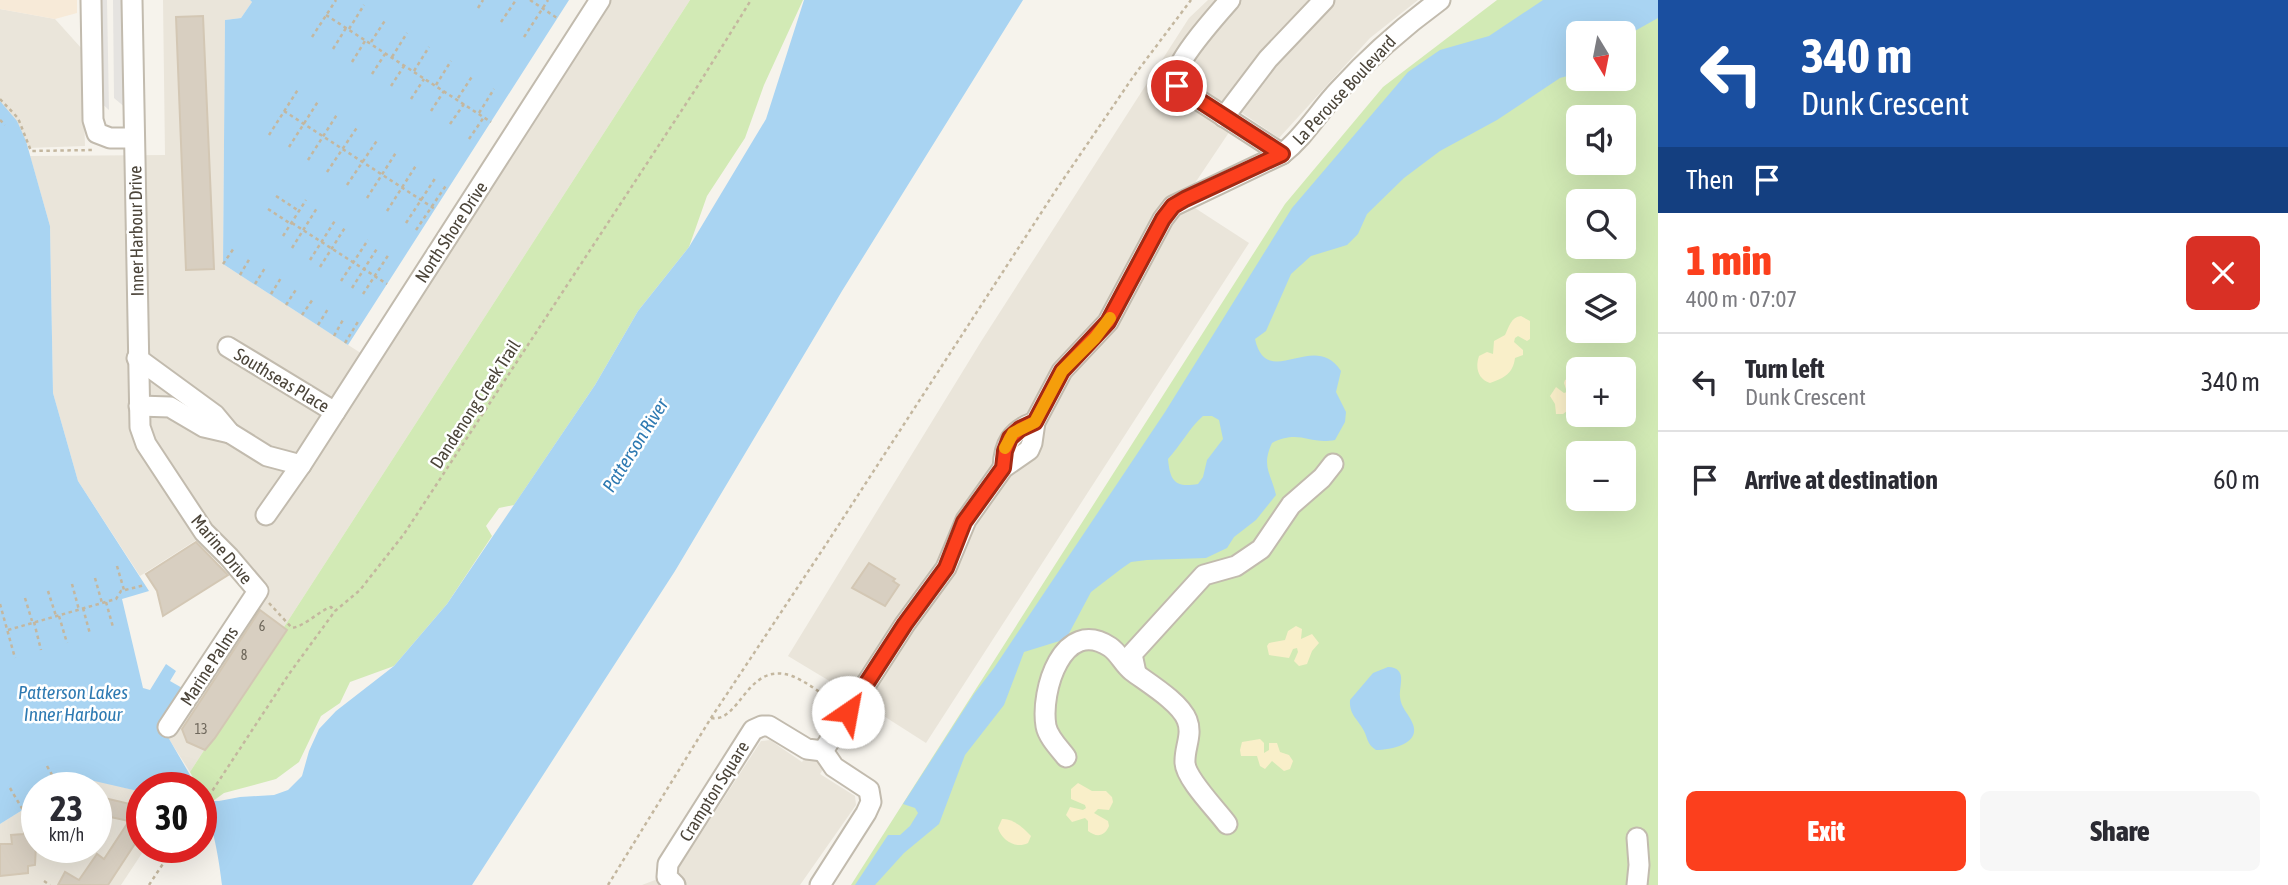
<!DOCTYPE html>
<meta charset="utf-8">
<style>
body{margin:0;font-family:"Asap Condensed",sans-serif;background:#f7f7f7;color:#2b2b33;height:100vh;display:flex;flex-direction:column;font-size:26px;white-space:nowrap}
*{box-sizing:border-box;margin:0}
p{font-size:23px;color:#7c7c81}
.icon{flex:none;width:38px;height:38px;fill:none;stroke:currentColor;stroke-width:2;stroke-linecap:round;stroke-linejoin:round}
.map{position:relative;flex:1;overflow:hidden}
.panel{display:flex;flex-direction:column;background:#fff;width:630px}
.panel>*{flex:none}
.hud{background:#1a4fa0;color:#fff;overflow:hidden}
.needle{width:46px;rotate:170deg}
.buttons{position:absolute;left:1566px;top:21px;display:grid;gap:14px}
.buttons a{display:grid;place-items:center;width:70px;height:70px;border-radius:10px;background:#fff;box-shadow:0 7px 28px #0002;font-size:35px}
.speed{position:absolute;left:21px;top:772px;display:flex;gap:14px;font-size:35px;font-weight:700;text-align:center}
.speed>*{display:grid;place-content:center;width:91px;height:91px;border-radius:50%;background:#fff;box-shadow:0 7px 28px #0002;line-height:1}
.speed small{font-size:18px;font-weight:400}
.speed .limit{border:10px solid #d22;background:#fff;color:#111}
.pin{position:absolute;display:grid;place-items:center;width:60px;height:60px;color:#fff;margin:-30px;border:4px solid #fff;border-radius:50%;box-shadow:0 2px 7px #0007}
.me{position:absolute;width:77px;margin:-38px;rotate:33deg;stroke-linejoin:round;filter:drop-shadow(0 0 5px #0008)}
.turn{display:flex;align-items:center;gap:24px;height:147px;padding:0 28px;font-size:32px}
.turn .icon{width:91px;height:91px;stroke-width:2.5}
.turn b{display:block;font-size:49px;line-height:60px}
.then{display:flex;align-items:center;height:66px;padding:0 28px;background:#0003;gap:14px;font-size:26px}
.round{display:grid;place-items:center;flex:none;width:74px;height:74px;border-radius:10px;background:#f7f7f7}
.overview{display:flex;align-items:center;justify-content:space-between;height:119px;padding:0 28px}
h1{font-size:42px;font-weight:800;line-height:52px;color:#fc3f1d}
.button{display:flex;gap:14px;margin-top:auto;padding:14px 28px}
.button a{flex:1;height:80px;border-radius:10px;background:#fc3f1d;color:#fff;font-size:28px;font-weight:800;line-height:80px;text-align:center}
.button a+a{background:#f7f7f7;color:#2b2b33}
ul{padding:0;list-style:none}
li{display:flex;align-items:center;gap:21px;height:98px;padding:0 28px;border-top:2px solid #e1e1e2}
li div{flex:1}
li b{display:block;font-size:26px}
li em{font-style:normal}
main{display:flex;flex:1;min-height:0}
.map>svg:first-child{display:block}
.residential{fill:#eae5da}
.commercial{fill:#f7ead8}
.green{fill:#d2eab5;fill-rule:evenodd}
.sand{fill:#f9efc9}
.parking{fill:#e5e3e0}
.water{fill:#a9d4f2;fill-rule:evenodd}
.building{fill:#d8cfc1;stroke:#d3c7b4;stroke-width:2}
.lines{fill:none;stroke-linecap:round;stroke-linejoin:round}
.minor-casing{stroke:#c2bbae;stroke-width:23}
.path{stroke:#c4b79f;stroke-width:2.5;stroke-dasharray:3.5 3.5;stroke-linecap:butt}
.minor{stroke:#fff;stroke-width:19}
.route-casing{stroke:#a42913;stroke-width:18}
.route{stroke:#fc3f1d;stroke-width:12}
.slow{stroke:#f59e0b;stroke-width:12}
.labels{text-anchor:middle;dominant-baseline:central;stroke-width:5;stroke-linejoin:round;paint-order:stroke}
.number-label{font-size:14px;fill:#6e675b}
.street-label{font-size:18px;fill:#4b4439;stroke:#fff}
.water-label{font-size:19px;font-style:italic;fill:#2e7ab2;stroke:#fff}
</style>
<main>
<div class="map">
<svg width="1658" height="885" viewBox="0 0 1658 885">
<rect width="100%" height="100%" fill="#f6f3ec"/>
<g class="residential">
<polygon points="163,0 250,0 252,2 241,18 225,20 223,264 373,361 607,0 690,0 190,772 160,725 247,590 201,537 140,576 78,481 53,393 50,226 30,156 165,155"/>
<polygon points="1208,0 1418,0 1370,38 1279,138 1242,113 1191,189 1195,208 1249,243 926,743 865,704 820,774 855,796 856,805 800,885 642,885 676,872 761,741 770,740 802,762 851,694 788,656 982,340 1189,18"/>
<polygon points="0,9 55,19 82,49 85,146 28,148 26,141 0,101"/>
<polygon points="77,776 142,792 142,847 146,847 121,885 0,885 0,824 37,801 37,847 96,847 96,788 59,787"/>
</g>
<polygon class="commercial" points="0,0 77,0 77,13 55,19 0,9"/>
<g class="green">
<polygon points="690,0 803,0 764,85 745,138 707,196 689,247 638,311 595,385 514,505 499,508 486,526 492,536 447,604 394,666 350,682 340,703 321,716 299,762 276,779 224,793 213,801 201,794 201,788 198,787 190,772"/>
<path d="M1497 0H1658V885H851L1285 204 1383 87ZM1578 33H1624V79H1578ZM1578 117H1624V163H1578ZM1578 201H1624V247H1578ZM1578 285H1624V331H1578ZM1578 369H1624V415H1578ZM1578 453H1624V499H1578Z"/>
</g>
<g class="sand">
<path d="M1521 316 1530 321V339L1527 341 1518 336 1515 338 1514 342 1523 350V355L1515 358C1513 373 1505 378 1490 383 1478 379 1475 368 1479 356L1487 352 1493 354 1494 341 1505 335C1509 327 1511 317 1521 316Z"/>
<polygon points="1572,376 1578,376 1578,399 1569,401 1567,411 1563,414 1556,414 1555,404 1550,396 1556,387 1564,393 1567,392 1564,383 1565,380"/>
<polygon points="1296,626 1302,629 1301,639 1312,634 1319,643 1312,651 1307,664 1299,666 1294,661 1298,652 1297,648 1293,649 1289,658 1269,655 1267,646 1269,643 1285,640 1288,631"/>
<polygon points="1260,739 1264,743 1264,753 1269,750 1269,743 1277,743 1280,752 1289,755 1293,761 1290,769 1284,771 1272,761 1265,769 1260,766 1257,756 1241,756 1240,750 1242,742"/>
<path d="M1078 783 1092 791H1106L1112 797 1113 802 1109 810 1098 809 1094 813 1108 821 1109 826C1105 836 1097 838 1088 831V821L1085 818 1072 822 1066 815 1070 807 1083 810 1086 808 1085 805 1071 799V789Z"/>
<path d="M1002 819C1013 818 1023 828 1031 836L1028 843C1016 849 1002 841 998 828Z"/>
</g>
<g class="parking">
<polygon points="96,0 107,0 109,110 98,100"/>
<polygon points="113,0 124,0 126,108 114,98"/>
</g>
<g class="water">
<polygon points="250,0 569,0 348,345 223,264 225,20 241,18 252,2"/>
<path d="M804 0H1023L842 291 675 571 472 885H222C220 868 213 815 201 808V794L213 801H219L240 797 274 795 288 790 302 776 309 751 319 729 336 711 394 666 447 604 595 385 638 311 689 247 766 119Z"/>
<path d="M1543 0H1658V18L1624 37V33H1578V73L1560 78 1497 120 1440 151 1404 178 1367 214 1358 234 1347 245 1311 256 1291 274 1266 331 1255 339C1267 392 1314 329 1341 371L1336 392 1346 412 1345 422 1335 440C1308 445 1300 429 1272 443 1261 467 1271 473 1276 495L1256 520 1234 537 1227 548 1206 558 1147 560 1131 562 1121 569 1091 592 1066 639 1024 652 1004 705 965 755 939 824 904 853 875 885H855L888 835H900L910 826 918 813 915 808 903 804 974 694 994 668 1165 412 1292 208 1408 72 1440 50 1489 36ZM1203 416H1212L1219 420 1223 439 1207 460 1203 477 1198 484C1175 488 1170 481 1168 459 1180 446 1191 426 1203 416Z"/>
<polygon points="0,101 17,121 26,141 50,226 53,393 78,481 149,591 122,599 143,688 150,690 166,664 176,671 170,681 184,689 161,725 197,787 142,788 142,792 77,777 59,787 37,788 37,801 0,824"/>
<path d="M1388 667C1408 668 1399 685 1400 697 1401 708 1408 713 1412 722 1423 744 1390 750 1376 750 1367 744 1368 739 1364 731 1358 719 1349 715 1350 700L1373 673Z"/>
</g>
<g class="building">
<polygon points="203,16 214,269 186,270 176,17"/>
<polygon points="196,542 228,575 163,616 157,591 146,574"/>
<polygon points="869,563 895,579 893,581 899,585 885,606 852,588"/>
<polygon points="260,610 287,630 215,738 205,750 187,742 182,729"/>
<polygon points="96,796 138,806 142,801 142,833 108,885 58,885 65,872 79,880 97,854 104,859 129,821 96,814"/>
<polygon points="37,824 35,865 28,866 28,873 0,876 0,844 12,844 11,835 24,834 24,825"/>
</g>
<g class="lines">
<defs>
<g id="minor">
<polyline points="91,0 93,120 97,133 110,138 134,138"/>
<polyline points="132,0 140,427 146,444 204,532 229,557 258,591 168,727"/>
<path d="M1230 0C1216 16 1174 62 1174 82L1177 86 1282 154"/>
<polyline points="1224,117 1268,59 1324,0"/>
<polyline points="228,347 335,412"/>
<polyline points="137,358 215,415 230,433 267,456 301,465"/>
<polyline points="139,406 170,407 204,427 230,433"/>
<path d="M1003 468C1004 444 1012 430 1035 422"/>
<polyline points="266,515 301,465 600,0"/>
<polyline points="1136,673 1132,654 1204,575 1236,566 1261,549 1291,505 1322,478 1333,464"/>
<path d="M823 751 905 624 946 568 966 520 1003 468 1029 450 1032 443 1035 422 1062 371 1108 322 1163 219 1173 206 1282 154C1305 136 1319 111 1339 90 1370 56 1403 27 1440 0"/>
<path d="M1066 757C1059 748 1048 737 1046 726 1040 691 1063 616 1110 647 1119 653 1123 664 1132 671 1148 683 1180 702 1187 720 1193 735 1184 748 1185 763 1186 779 1216 809 1227 824"/>
<polyline points="675,885 667,877 668,864 753,730 762,726 769,726 807,749 823,751"/>
<polyline points="820,885 866,813 871,802 869,790 834,767 823,751"/>
<polyline points="1637,885 1639,865 1637,838"/>
</g>
</defs>
<use href="#minor" class="minor-casing"/>
<g class="path">
<polyline points="530,0 557,18"/>
<polyline points="478,8 483,0"/>
<polyline points="326,15 491,122"/>
<polyline points="501,22 516,0"/>
<polyline points="349,29 364,5"/>
<polyline points="312,37 336,0"/>
<polyline points="524,37 548,0"/>
<polyline points="371,42 386,19"/>
<polyline points="333,49 346,28"/>
<polyline points="392,57 407,33"/>
<polyline points="352,62 365,41"/>
<polyline points="414,71 429,47"/>
<polyline points="372,74 385,54"/>
<polyline points="436,85 451,61"/>
<polyline points="391,86 404,66"/>
<polyline points="458,98 473,75"/>
<polyline points="0,99 18,118 31,151 93,150"/>
<polyline points="411,99 424,79"/>
<polyline points="284,111 435,209"/>
<polyline points="431,111 444,91"/>
<polyline points="479,113 494,89"/>
<polyline points="0,120 5,125"/>
<polyline points="450,124 464,104"/>
<polyline points="269,135 299,88"/>
<polyline points="469,139 484,117"/>
<polyline points="289,147 319,100"/>
<polyline points="308,160 338,113"/>
<polyline points="327,172 358,126"/>
<polyline points="347,185 378,139"/>
<polyline points="276,196 299,211"/>
<polyline points="367,198 397,151"/>
<polyline points="268,209 291,224"/>
<polyline points="387,211 417,164"/>
<polyline points="292,223 387,284"/>
<polyline points="406,223 436,177"/>
<polyline points="416,230 447,184"/>
<polyline points="283,236 306,200"/>
<polyline points="292,248 317,208"/>
<polyline points="310,260 336,219"/>
<polyline points="223,264 234,248"/>
<polyline points="320,267 346,226"/>
<polyline points="240,275 250,258"/>
<polyline points="341,281 368,240"/>
<polyline points="255,284 265,268"/>
<polyline points="352,288 378,247"/>
<polyline points="271,294 281,278"/>
<polyline points="363,294 389,254"/>
<polyline points="286,305 297,288"/>
<polyline points="302,315 313,299"/>
<polyline points="318,325 328,309"/>
<polyline points="334,336 344,318"/>
<polyline points="345,343 359,320"/>
<polyline points="117,566 124,590"/>
<polyline points="95,578 102,603"/>
<polyline points="72,584 79,610"/>
<polyline points="48,591 56,616"/>
<polyline points="25,598 32,621"/>
<polyline points="106,602 113,627"/>
<path d="M269 603 292 628C307 625 317 612 331 607L335 611"/>
<polyline points="0,604 15,658"/>
<polyline points="83,608 90,634"/>
<polyline points="59,616 67,643"/>
<polyline points="34,622 41,650"/>
<polyline points="8,630 116,599 121,591 145,585"/>
<path d="M711 718C740 724 747 660 792 676 807 682 822 694 835 703"/>
<polyline points="821,721 817,705 822,694"/>
<polyline points="47,766 59,787"/>
<polyline points="10,788 23,810"/>
<polyline points="201,808 289,674 335,611 360,590 404,534 697,87 751,0"/>
<polyline points="44,881 50,885"/>
<polyline points="149,885 174,847"/>
<polyline points="608,885 711,718 825,546 1056,190 1133,77 1191,0"/>
</g>
<use href="#minor" class="minor"/>
</g>
<g class="lines">
<defs>
<polyline id="route" points="848,712 905,624 946,568 964,522 1003,468 1005,451 1010,438 1020,429 1035,422 1062,371 1108,322 1163,219 1173,206 1185,199 1282,154 1177,86"/>
</defs>
<use href="#route" class="route-casing"/>
<use href="#route" class="route"/>
<polyline class="slow" points="1005,448 1013,433 1035,422 1062,371 1095,338 1110,318"/>
</g>
<g class="labels">
<g class="number-label">
<text x="262" y="626">6</text>
<text x="244" y="655">8</text>
<text x="201" y="729">13</text>
</g>
<g class="street-label">
<text transform="translate(1344 90) rotate(-47)">La Perouse Boulevard</text>
<text transform="translate(136 231) rotate(-91)">Inner Harbour Drive</text>
<text transform="translate(451 232) rotate(-57)">North Shore Drive</text>
<text transform="translate(282 380) rotate(31)">Southseas Place</text>
<text transform="translate(475 404) rotate(-57)">Dandenong Creek Trail</text>
<text transform="translate(222 549) rotate(50)">Marine Drive</text>
<text transform="translate(209 666) rotate(-57)">Marine Palms</text>
<text transform="translate(714 791) rotate(-58)">Crampton Square</text>
</g>
<g class="water-label">
<text transform="translate(635 445) rotate(-58)">Patterson River</text>
<text x="73" y="692">Patterson Lakes<tspan x="73" dy="22">Inner Harbour</tspan></text>
</g>
</g>
</svg>
<div class="buttons">
<a><svg class="needle" viewBox="-14 -14 28 28"><path d="M0-13l5 13h-10z" fill="#e53935"/><path d="M0 13l5-13h-10z" fill="#7c7c81"/></svg></a>
<a><svg class="icon" aria-label="sound" viewBox="0 0 24 24"><path d="M4 9h4l5-4v14l-5-4H4zM17 9q2 3 0 6"/></svg></a>
<a><svg class="icon" aria-label="search" viewBox="0 0 24 24"><circle cx="10" cy="10" r="6"/><path d="M15 15l6 6"/></svg></a>
<a><svg class="icon" aria-label="layers" viewBox="0 0 24 24"><path d="M12 4l9 5-9 5-9-5zM3 14l9 5 9-5"/></svg></a>
<a>+</a>
<a>−</a>
</div>
<div class="speed"><div>23<small>km/h</small></div><div class="limit">30</div></div>
<div class="pin" style="left:1177px;top:86px;background:#d93025"><svg class="icon" aria-label="arrive" viewBox="0 0 24 24"><path d="M6 21V4h12l-3 4 3 4H6"/></svg></div>
<svg class="me" style="left:848px;top:712px" viewBox="-20 -20 40 40"><circle r="19" fill="#fff"/><path d="M0-13L10 11 0 6-10 11z" fill="#fc3f1d"/></svg>
</div>
<section class="panel">
<div class="hud">
<div class="turn"><svg class="icon" aria-label="left" viewBox="0 0 24 24"><path d="M17 20v-9H6M10 6l-5 5 5 5"/></svg><div><b>340 m</b>Dunk Crescent</div></div>
<div class="then">Then<svg class="icon" aria-label="arrive" viewBox="0 0 24 24"><path d="M6 21V4h12l-3 4 3 4H6"/></svg></div>
</div>
<div class="overview"><div><h1>1 min</h1><p>400 m · 07:07</p></div><a class="round" style="background:#d93025;color:#fff"><svg class="icon" aria-label="close" viewBox="0 0 24 24"><path d="M6 6l12 12M18 6L6 18"/></svg></a></div>
<ul>
<li><svg class="icon" aria-label="left" viewBox="0 0 24 24"><path d="M17 20v-9H6M10 6l-5 5 5 5"/></svg><div><b>Turn left</b><p>Dunk Crescent</p></div><em>340 m</em></li>
<li><svg class="icon" aria-label="arrive" viewBox="0 0 24 24"><path d="M6 21V4h12l-3 4 3 4H6"/></svg><div><b>Arrive at destination</b></div><em>60 m</em></li>
</ul>
<div class="button"><a>Exit</a><a>Share</a></div>
</section>
</main>
